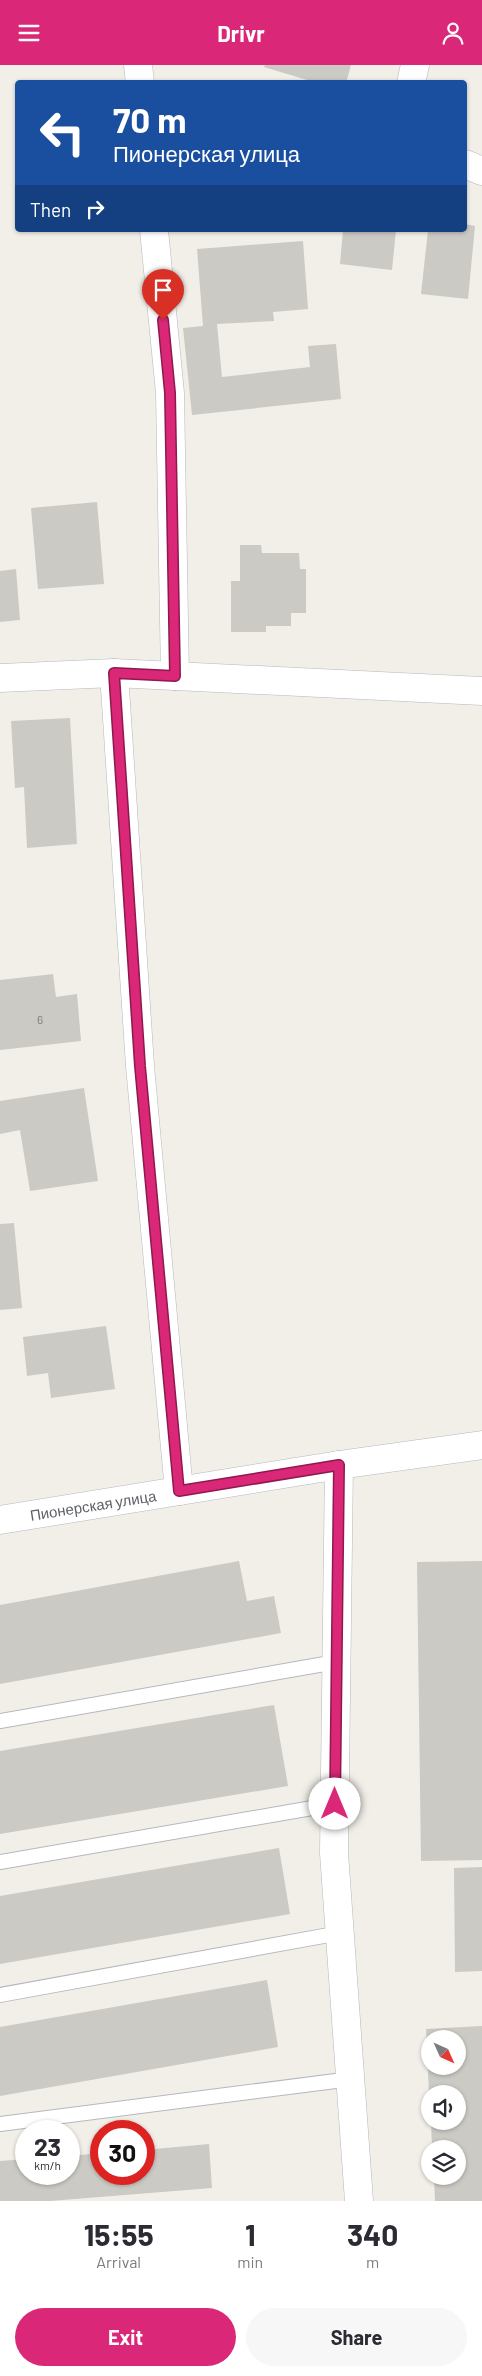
<!DOCTYPE html>
<meta charset="utf-8">
<style>
body{margin:0;font-family:Barlow,sans-serif;background:#f7f7f7;color:#2b2b33;height:100vh;display:flex;flex-direction:column;font-size:19px;white-space:nowrap}
*{box-sizing:border-box;margin:0}
p{font-size:16px;color:#7c7c81}
.icon{flex:none;width:28px;height:28px;fill:none;stroke:currentColor;stroke-width:2;stroke-linecap:round;stroke-linejoin:round}
.map{position:relative;height:2136px;overflow:hidden}
.details{display:flex;flex-direction:column;background:#fff;flex:1}
.details>*{flex:none}
.hud{position:absolute;left:15px;top:15px;width:452px;height:152px;border-radius:5px;box-shadow:0 1px 4px #0004;background:#1a4fa0;color:#fff;overflow:hidden}
.needle{width:32px;rotate:135deg}
.tools{position:absolute;left:421px;top:1965px;display:grid;gap:10px}
.tools a{display:grid;place-items:center;width:45px;height:45px;border-radius:50%;background:#fff;box-shadow:0 1px 4px #0004;font-size:25px}
.speed{position:absolute;left:15px;top:2055px;display:flex;gap:10px;font-size:25px;font-weight:700;text-align:center}
.speed>*{display:grid;place-content:center;width:65px;height:65px;border-radius:50%;background:#fff;box-shadow:0 1px 4px #0004;line-height:1}
.speed small{font-size:12px;font-weight:400}
.speed .limit{border:8px solid #d22;background:#fff;color:#111}
.pin{position:absolute;display:grid;place-items:center;width:42px;height:42px;color:#fff;margin:-51px -21px;border-radius:50% 50% 50% 0;rotate:-45deg;box-shadow:0 0 5px #0007}
.pin .icon{rotate:45deg}
.me{position:absolute;width:55px;margin:-28px;rotate:0deg;stroke-linejoin:round;filter:drop-shadow(0 0 4px #0008)}
.turn{display:flex;align-items:center;gap:18px;height:105px;padding:0 15px;font-size:22px}
.turn .icon{width:65px;height:65px;stroke-width:2.5}
.turn b{display:block;font-size:35px;line-height:42px}
.then{display:flex;align-items:center;height:48px;padding:0 15px;background:#0003;gap:10px;font-size:19px}
.eta{display:flex;justify-content:space-evenly;align-items:center;height:85px;text-align:center}
.eta b{font-size:30px;font-weight:700;line-height:35px}
.action{display:flex;gap:10px;margin-top:auto;padding:10px 15px}
.action a{flex:1;height:58px;border-radius:30px;background:#db2777;color:#fff;font-size:20px;font-weight:700;line-height:58px;text-align:center}
.action a+a{background:#f7f7f7;color:#2b2b33}
header{display:flex;justify-content:space-between;align-items:center;height:65px;padding:0 15px;background:#db2777;color:#fff;font-size:22px;font-weight:700}
.map>svg:first-child{display:block}
.building{fill:#cccac5;fill-rule:evenodd}
.lines{fill:none;stroke-linecap:round;stroke-linejoin:round}
.service-casing{stroke:#b5b8bc;stroke-width:16}
.minor-casing{stroke:#b5b8bc;stroke-width:29}
.tertiary-casing{stroke:#b5b8bc;stroke-width:29}
.service{stroke:#fff;stroke-width:14}
.minor{stroke:#fff;stroke-width:28}
.tertiary{stroke:#fff;stroke-width:28}
.route-casing{stroke:#8e194d;stroke-width:12}
.route{stroke:#db2777;stroke-width:9}
.labels{text-anchor:middle;dominant-baseline:central;stroke-width:5;stroke-linejoin:round;paint-order:stroke}
.number-label{font-size:12px;fill:#7a7d7f}
.street-label{font-size:15px;fill:#5f6368;stroke:#fff}
</style>
<header><svg class="icon" aria-label="menu" viewBox="0 0 24 24"><path d="M4 6h16M4 12h16M4 18h16"/></svg>Drivr<svg class="icon" aria-label="person" viewBox="0 0 24 24"><circle cx="12" cy="8" r="4"/><path d="M4 21q1-7 8-7t8 7"/></svg></header>
<div class="map">
<svg width="482" height="2136" viewBox="0 0 482 2136">
<rect width="100%" height="100%" fill="#f1efe8"/>
<g class="building">
<polygon points="265,0 351,0 346,18 317,18 264,2"/>
<polygon points="465,159 475,161 468,234 421,229 428,165 465,165"/>
<polygon points="343,165 396,165 392,205 340,199"/>
<polygon points="303,176 308,244 273,247 274,256 217,259 222,312 310,302 308,281 336,279 341,334 192,350 183,263 203,261 197,184"/>
<polygon points="97,437 104,519 38,524 31,443"/>
<polygon points="240,480 261,480 262,488 299,488 300,504 306,504 306,548 291,548 291,561 266,561 266,567 231,567 231,516 240,516"/>
<polygon points="16,504 20,555 0,557 0,506"/>
<polygon points="70,653 77,779 27,783 24,722 15,723 11,656"/>
<polygon points="53,909 56,932 77,929 81,976 0,985 0,915"/>
<polygon points="84,1023 98,1116 30,1126 20,1065 0,1069 0,1036"/>
<polygon points="14,1158 22,1243 0,1245 0,1159"/>
<polygon points="106,1261 115,1324 51,1333 48,1308 27,1311 23,1272"/>
<polygon points="239,1496 247,1536 274,1531 281,1568 0,1619 0,1540"/>
<polygon points="482,1496 482,1795 421,1796 417,1497"/>
<polygon points="274,1640 288,1721 0,1769 0,1686"/>
<polygon points="279,1783 290,1849 0,1899 0,1831"/>
<polygon points="482,1802 482,1906 455,1907 454,1803"/>
<polygon points="267,1915 278,1982 0,2031 0,1962"/>
<path d="M482 1961V2136H435L434 2111H458V2084H432L431 2056H458V2029H429L426 1964ZM430 1974H458V2001H430Z"/>
<polygon points="209,2079 212,2123 50,2136 0,2136 0,2096 26,2094 26,2109 69,2109 69,2091 101,2088 101,2109 144,2109 144,2085"/>
</g>
<g class="lines">
<defs>
<g id="service">
<polyline points="0,1656 336,1597"/>
<polyline points="0,1797 335,1739"/>
<polyline points="0,1930 340,1868"/>
<polyline points="0,2059 351,2014"/>
</g>
<g id="minor">
<polyline points="138,0 140,18"/>
<polyline points="411,18 415,0"/>
<polyline points="465,99 482,106"/>
<polyline points="154,165 170,328 175,611"/>
<polyline points="114,608 140,1001 179,1426"/>
<polyline points="0,613 114,608 482,626"/>
<polyline points="339,1400 334,1788 359,2136"/>
</g>
<polyline id="tertiary" points="0,1455 339,1400 482,1380"/>
</defs>
<use href="#service" class="service-casing"/>
<use href="#minor" class="minor-casing"/>
<use href="#tertiary" class="tertiary-casing"/>
<use href="#service" class="service"/>
<use href="#minor" class="minor"/>
<use href="#tertiary" class="tertiary"/>
</g>
<g class="lines">
<defs>
<polyline id="route" points="163,255 170,328 175,611 114,608 140,1001 179,1426 339,1400 335,1739"/>
</defs>
<use href="#route" class="route-casing"/>
<use href="#route" class="route"/>
</g>
<g class="labels">
<g class="number-label">
<text x="40" y="954">6</text>
</g>
<g class="street-label">
<text transform="translate(93 1440) rotate(-9)">Пионерская улица</text>
</g>
</g>
</svg>
<div class="tools">
<a><svg class="needle" viewBox="-14 -14 28 28"><path d="M0-13l5 13h-10z" fill="#e53935"/><path d="M0 13l5-13h-10z" fill="#7c7c81"/></svg></a>
<a><svg class="icon" aria-label="sound" viewBox="0 0 24 24"><path d="M4 9h4l5-4v14l-5-4H4zM17 9q2 3 0 6"/></svg></a>
<a><svg class="icon" aria-label="layers" viewBox="0 0 24 24"><path d="M12 4l9 5-9 5-9-5zM3 14l9 5 9-5"/></svg></a>
</div>
<div class="speed"><div>23<small>km/h</small></div><div class="limit">30</div></div>
<div class="pin" style="left:163px;top:255px;background:#d93025"><svg class="icon" aria-label="arrive" viewBox="0 0 24 24"><path d="M6 21V4h12l-3 4 3 4H6"/></svg></div>
<svg class="me" style="left:335px;top:1739px" viewBox="-20 -20 40 40"><circle r="19" fill="#fff"/><path d="M0-13L10 11 0 6-10 11z" fill="#db2777"/></svg>
<div class="hud">
<div class="turn"><svg class="icon" aria-label="left" viewBox="0 0 24 24"><path d="M17 20v-9H6M10 6l-5 5 5 5"/></svg><div><b>70 m</b>Пионерская улица</div></div>
<div class="then">Then<svg class="icon" aria-label="right" viewBox="0 0 24 24"><path d="M7 20v-9h11M14 6l5 5-5 5"/></svg></div>
</div>
</div>
<section class="details">
<div class="eta">
<div><b>15:55</b><p>Arrival</p></div>
<div><b>1</b><p>min</p></div>
<div><b>340</b><p>m</p></div>
</div>
<div class="action"><a>Exit</a><a>Share</a></div>
</section>
